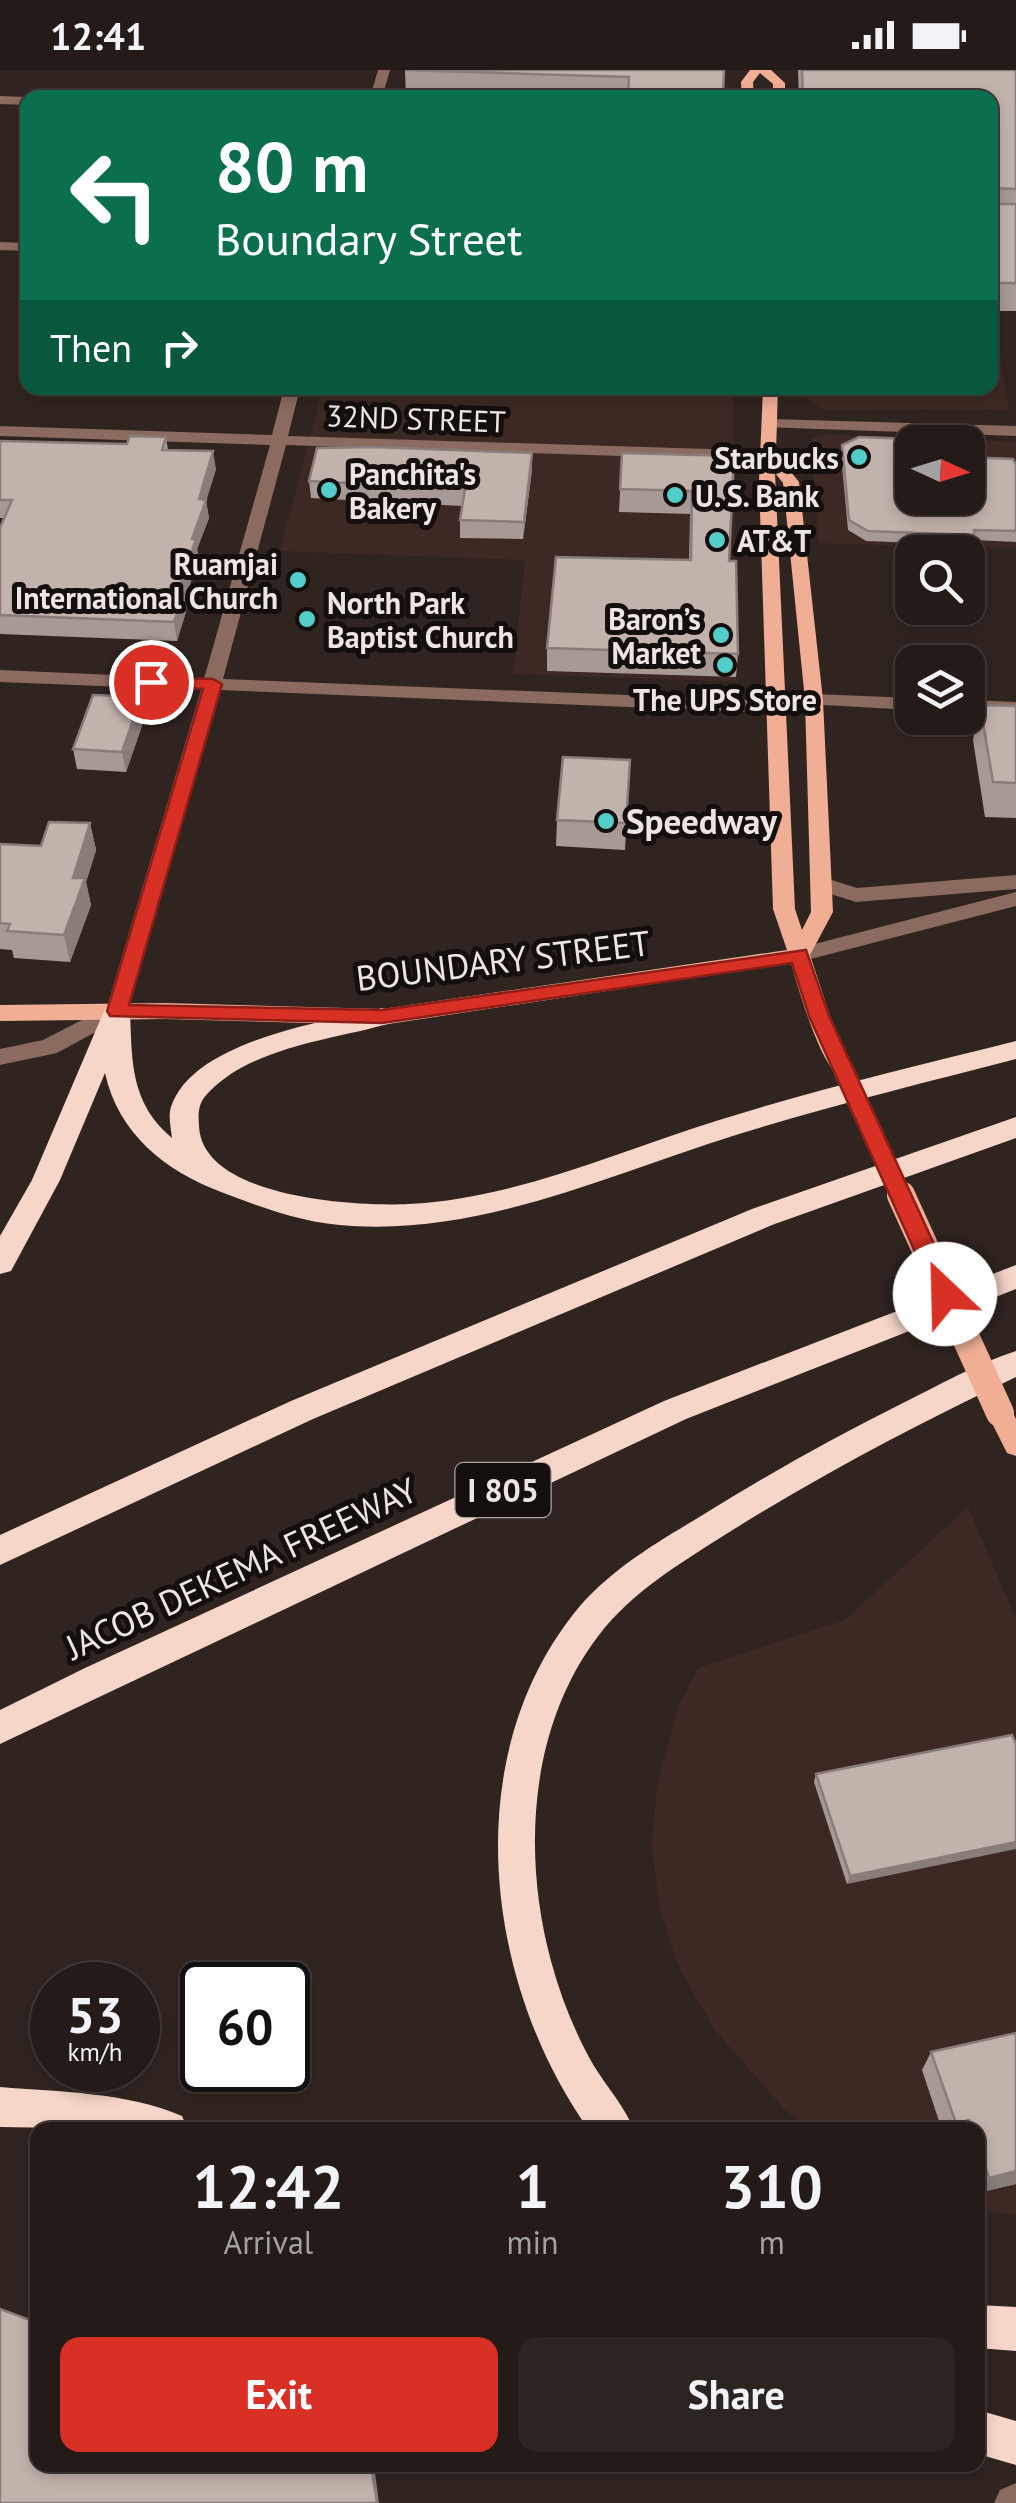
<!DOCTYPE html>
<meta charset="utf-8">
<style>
body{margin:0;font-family:"PT Sans",sans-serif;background:#2c2421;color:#f1f3f6;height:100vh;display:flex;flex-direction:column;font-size:38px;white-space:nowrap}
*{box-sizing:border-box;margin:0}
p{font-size:32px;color:#a3a1a2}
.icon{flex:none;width:55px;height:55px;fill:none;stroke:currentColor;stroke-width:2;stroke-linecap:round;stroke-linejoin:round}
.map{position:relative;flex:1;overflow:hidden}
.drawer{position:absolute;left:30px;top:2052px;width:955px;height:350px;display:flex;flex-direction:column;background:#241b18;border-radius:20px;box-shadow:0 5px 15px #0003,0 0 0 2px #413937}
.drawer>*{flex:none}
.top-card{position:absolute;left:20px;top:20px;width:978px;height:305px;border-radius:20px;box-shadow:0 5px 15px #0003,0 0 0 2px #413937;background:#0b6e4f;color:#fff;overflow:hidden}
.needle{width:65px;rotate:94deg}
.tools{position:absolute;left:895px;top:355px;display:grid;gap:20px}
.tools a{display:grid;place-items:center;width:90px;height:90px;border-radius:20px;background:#241b18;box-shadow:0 5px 15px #0003,0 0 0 2px #413937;font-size:50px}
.speed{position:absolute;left:30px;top:1892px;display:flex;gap:20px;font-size:50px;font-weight:700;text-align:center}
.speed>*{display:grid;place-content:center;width:130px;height:130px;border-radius:50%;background:#241b18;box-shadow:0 5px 15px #0003,0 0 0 2px #413937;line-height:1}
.speed small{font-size:25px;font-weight:400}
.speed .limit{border:5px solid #111;border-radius:15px;background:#fff;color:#111}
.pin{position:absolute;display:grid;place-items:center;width:85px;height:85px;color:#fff;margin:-42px;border:5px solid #fff;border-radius:50%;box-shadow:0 2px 10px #0007}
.me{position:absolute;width:110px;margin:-55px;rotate:336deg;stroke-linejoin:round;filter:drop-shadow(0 0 8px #0008)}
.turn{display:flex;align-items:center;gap:35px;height:210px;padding:0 30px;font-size:45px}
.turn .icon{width:130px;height:130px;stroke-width:2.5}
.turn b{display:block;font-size:70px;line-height:85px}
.then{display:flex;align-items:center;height:95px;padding:0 30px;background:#0003;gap:20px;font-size:38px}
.eta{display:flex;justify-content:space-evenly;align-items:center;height:170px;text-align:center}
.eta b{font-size:60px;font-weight:700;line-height:70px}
.primary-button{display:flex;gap:20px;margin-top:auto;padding:20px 30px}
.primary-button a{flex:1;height:115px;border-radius:20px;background:#d93025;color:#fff;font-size:40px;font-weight:700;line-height:115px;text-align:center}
.primary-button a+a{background:#2c2421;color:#f1f3f6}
.status{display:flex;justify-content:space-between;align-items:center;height:70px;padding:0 50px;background:#241b18;direction:ltr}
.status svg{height:28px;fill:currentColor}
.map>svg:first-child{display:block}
.built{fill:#3c2923;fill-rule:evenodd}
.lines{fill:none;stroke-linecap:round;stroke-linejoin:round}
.minor{fill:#8b6b5f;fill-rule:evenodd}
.major{fill:#f0ae95;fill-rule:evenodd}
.highway{fill:#f7d6ca;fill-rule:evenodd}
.major-bridge-far1{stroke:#f0ae95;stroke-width:21}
.major-bridge{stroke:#f0ae95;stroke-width:28}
.wall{fill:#a79994}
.shaded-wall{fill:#887d78}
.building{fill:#c2b2ac;stroke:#887d78;stroke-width:2.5}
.route{fill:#d93025;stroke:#8d1f18;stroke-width:2.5}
.poi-dot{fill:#53cdc9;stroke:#140f0d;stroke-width:4}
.labels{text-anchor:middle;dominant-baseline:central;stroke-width:10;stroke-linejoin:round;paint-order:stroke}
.far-street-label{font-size:30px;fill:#ede5e2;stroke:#140f0d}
.far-poi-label{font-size:30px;font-weight:bold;fill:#ede5e2;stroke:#140f0d;text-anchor:start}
.shield{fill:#140f0d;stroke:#aca5a2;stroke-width:2.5}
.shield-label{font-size:32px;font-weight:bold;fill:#ede5e2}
.poi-label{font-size:35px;font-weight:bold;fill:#ede5e2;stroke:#140f0d;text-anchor:start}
.street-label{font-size:35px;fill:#ede5e2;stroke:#140f0d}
</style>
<div class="status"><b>12:41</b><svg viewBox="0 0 49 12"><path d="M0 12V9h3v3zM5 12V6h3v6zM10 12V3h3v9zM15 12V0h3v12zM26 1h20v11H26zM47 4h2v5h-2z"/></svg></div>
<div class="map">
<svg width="1016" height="2433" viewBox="0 0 1016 2433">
<rect width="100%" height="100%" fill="#302420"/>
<g class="built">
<polygon points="990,252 994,253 1009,340 823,339 809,331 808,318 990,318"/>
<polygon points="323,318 733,318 737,612 513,604 525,490 280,481"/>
<path d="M822 364 1016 372V479L819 473 810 369ZM912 372H968V428H912Z"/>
<polygon points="968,1437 1016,1549 1016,2145 978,2141 978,2060 810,2060 785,2040 714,1959 677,1893 659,1836 652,1775 657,1716 678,1637 698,1598 845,1550"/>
</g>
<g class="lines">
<g class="minor">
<polygon points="378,0 390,0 382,28 370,28"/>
<polygon points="0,26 28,27 29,28 28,35 0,34"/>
<polygon points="0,172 28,173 28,181 0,180"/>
<polygon points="284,318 300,318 288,366 770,381 778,386 770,391 286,375 223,609 777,631 786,637 777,643 220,620 128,941 125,946 57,983 0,995 0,979 43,970 107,937 201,620 0,612 0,600 204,609 270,375 0,366 0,356 272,365"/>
<polygon points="769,349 1016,356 1016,366 763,357 763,351"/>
<polygon points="814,624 912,628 912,640 807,634 805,630"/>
<polygon points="968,630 1016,632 1016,644 968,642"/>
<polygon points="1016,805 1016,819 856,832 815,819 812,814 822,807 857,818"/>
<polygon points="1016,822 1016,836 799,892 788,885 799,878"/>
<polygon points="1016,2413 1016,2433 994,2433 1000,2420"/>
</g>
<g class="major">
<polygon points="750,0 771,0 785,13 785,28 773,28 773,14 760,3 753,12 754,28 742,28 741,12"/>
<path d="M763 318H778L776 383 799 412 823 630 833 842 810 885 830 946 855 1001 852 1007 844 1009C822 1003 798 917 791 893L382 955 165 949 0 951V935L165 933 382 939 787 880 773 839 759 411ZM775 403 783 413 805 630 811 842 802 860 795 839Z"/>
<polygon points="1000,1332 1009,1335 1016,1349 1016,1386 1007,1383 987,1343 991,1335"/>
</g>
<g class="highway">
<path d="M117 932 126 935 130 941C132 991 130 1033 172 1068 171 1059 168 1046 171 1037 193 971 323 952 382 938L391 941 395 947 391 953C333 970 254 976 209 1022 198 1032 198 1043 199 1056 202 1128 356 1137 409 1134 514 1129 617 1082 716 1051 814 1020 916 996 1016 971V989C923 1013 830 1036 739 1064 612 1103 487 1164 352 1156 306 1154 263 1138 221 1122 165 1101 118 1063 105 1003L60 1110 11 1201 0 1204V1166L32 1110 104 941 108 935Z"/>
<polygon points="1016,1047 1016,1068 772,1155 313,1349 0,1495 0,1465 291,1331 752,1139"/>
<polygon points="1016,1195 1016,1219 686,1349 0,1674 0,1640 85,1598 664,1331"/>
<path d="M1016 1281V1307C915 1355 817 1407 723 1466 679 1494 631 1523 599 1565 529 1656 522 1784 551 1891 561 1928 575 1963 594 1996 607 2017 625 2037 634 2060H589C485 1914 457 1690 575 1542 608 1501 656 1473 701 1446 765 1406 831 1369 899 1335 937 1316 976 1294 1016 1281Z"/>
<path d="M0 2017C60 2022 126 2022 182 2046L188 2060 0 2057Z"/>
<polygon points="978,2235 1016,2237 1016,2281 978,2278"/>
<polygon points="978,2340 1016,2351 1016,2395 978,2384"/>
</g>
<polyline class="major-bridge-far1" points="844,1001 902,1128"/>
<polyline class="major-bridge" points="901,1125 1000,1343"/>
</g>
<g class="wall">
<polygon points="405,0 724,0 723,28 406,28"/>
<polygon points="798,0 1016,0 1016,241 990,241 990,28 799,28"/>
<polygon points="166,367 168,380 216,399 206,431 209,448 197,479 199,487 187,523 188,535 177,571 0,564 0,458 4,448 0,448 0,371 127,374"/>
<polygon points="842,375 912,428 1016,395 1016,472 973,470 972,475 866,471 848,460 841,385"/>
<polygon points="532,383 532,400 523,469 460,468 460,450 462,436 311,428 309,411"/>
<polygon points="622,383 734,386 729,491 738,584 736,607 547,601 547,578 689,490 690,444 619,442"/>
<polygon points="980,635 1016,636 1016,748 985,747 973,670"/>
<polygon points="145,647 126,702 77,699 73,679"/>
<polygon points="630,690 625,780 556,776 557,750"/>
<polygon points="90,753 96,780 86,812 91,835 70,892 14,888 12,880 0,879 0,774 41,776"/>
<polygon points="1016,1674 847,1814 814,1712 816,1704"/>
<polygon points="931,1982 1016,2114 978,2123 978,2060 942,2060 922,2000"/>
</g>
<g class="shaded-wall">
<polygon points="213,381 216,399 206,431 209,448 197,479 199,487 187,523 188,535 177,571 174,552 180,516 192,469 199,429"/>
<polygon points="532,383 532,400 523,469 524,452"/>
<polygon points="141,627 145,647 126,702 122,682"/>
<polygon points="90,753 96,780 86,812 91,835 70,892 64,865 73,808"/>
<polygon points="1016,1772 1016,1779 847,1814 850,1806"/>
<polygon points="969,2050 963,2060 952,2060 956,2053"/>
<polygon points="1016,2101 1016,2114 978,2123 989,2108"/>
<polygon points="371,2395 374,2395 379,2433 377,2433"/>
</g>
<g class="building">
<polygon points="405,0 724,0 723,28 628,28 629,7"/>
<polygon points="802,0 1016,0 1016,119 995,118 991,130 995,134 1016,134 1016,213 990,213 990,28 803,28"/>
<polygon points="250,26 287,28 250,28"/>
<polygon points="130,366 166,367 162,380 213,381 199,429 206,430 192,469 196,469 180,516 186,517 174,552 0,545 0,458 12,430 0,430 0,371 127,374"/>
<polygon points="859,367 915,369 916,372 912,372 912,428 968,428 968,387 1013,389 1016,395 1016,461 974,460 974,465 868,461 849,450 842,375"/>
<polygon points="374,377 532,383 524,452 460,450 465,419 309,411 317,378"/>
<polygon points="622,383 734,386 729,491 736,491 738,584 547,578 556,487 691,490 692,421 620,419"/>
<polygon points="93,625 141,627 122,682 73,679"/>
<polygon points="980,635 1016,636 1016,713 993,712"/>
<polygon points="563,687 630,690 626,753 557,750"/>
<polygon points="49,752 90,753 73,808 85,808 64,865 7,861 10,854 0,853 0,774 41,776"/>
<polygon points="1012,1665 1016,1674 1016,1772 850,1806 816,1704"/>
<polygon points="1016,1963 1016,2101 989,2108 978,2075 978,2060 972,2060 969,2050 956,2053 931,1982"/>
<polygon points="0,2239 38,2253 38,2395 371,2395 377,2433 0,2433"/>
</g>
<polygon class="route" points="151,607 213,609 222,614 129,935 382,940 806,880 829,946 957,1224 953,1230 937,1230 934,1224 809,946 792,893 382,953 110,946 107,941 203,619 145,616 143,612"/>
<g class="poi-dot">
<circle cx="859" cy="387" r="10"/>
<circle cx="329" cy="420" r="10"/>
<circle cx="675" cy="425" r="10"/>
<circle cx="717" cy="470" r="10"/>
<circle cx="298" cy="510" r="10"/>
<circle cx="307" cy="549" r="10"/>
<circle cx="721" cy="565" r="10"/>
<circle cx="725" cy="595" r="10"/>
<circle cx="606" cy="751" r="10"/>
</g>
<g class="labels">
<g class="far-street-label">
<text transform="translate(416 348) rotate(2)">32ND STREET</text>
</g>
<g class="far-poi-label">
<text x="839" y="387" text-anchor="end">Starbucks</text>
<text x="349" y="403">Panchita's<tspan x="349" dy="34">Bakery</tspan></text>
<text x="695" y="425">U. S. Bank</text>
<text x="737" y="470">AT&amp;T</text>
<text x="278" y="493" text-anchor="end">Ruamjai<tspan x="278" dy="34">International Church</tspan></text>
<text x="327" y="532">North Park<tspan x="327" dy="34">Baptist Church</tspan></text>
<text x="701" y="548" text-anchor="end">Baron’s<tspan x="701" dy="34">Market</tspan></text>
<text x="725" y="629" text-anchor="middle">The UPS Store</text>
</g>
<rect class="shield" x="455.5" y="1393" width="95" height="54" rx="8"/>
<g class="shield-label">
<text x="503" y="1420">I 805</text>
</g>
<g class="poi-label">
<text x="626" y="751">Speedway</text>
</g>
<g class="street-label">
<text transform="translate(503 890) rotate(-7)">BOUNDARY STREET</text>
<text transform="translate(241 1498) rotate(-25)">JACOB DEKEMA FREEWAY</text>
</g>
</g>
</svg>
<div class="tools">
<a><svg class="needle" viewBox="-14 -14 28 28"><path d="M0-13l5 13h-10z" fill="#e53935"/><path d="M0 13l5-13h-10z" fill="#a3a1a2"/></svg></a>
<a><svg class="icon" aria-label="search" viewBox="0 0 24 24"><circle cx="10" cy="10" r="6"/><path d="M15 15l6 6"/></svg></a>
<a><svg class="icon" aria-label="layers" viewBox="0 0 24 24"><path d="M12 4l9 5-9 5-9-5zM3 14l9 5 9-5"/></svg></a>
</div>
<div class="speed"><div>53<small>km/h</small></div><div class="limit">60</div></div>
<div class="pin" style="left:151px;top:612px;background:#d93025"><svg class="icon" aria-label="arrive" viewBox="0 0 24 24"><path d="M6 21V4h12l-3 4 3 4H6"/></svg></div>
<svg class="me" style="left:945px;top:1224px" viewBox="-20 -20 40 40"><circle r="19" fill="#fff"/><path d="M0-13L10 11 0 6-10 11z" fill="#d93025"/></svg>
<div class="top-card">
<div class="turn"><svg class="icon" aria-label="left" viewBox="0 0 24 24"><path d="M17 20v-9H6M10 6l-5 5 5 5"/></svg><div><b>80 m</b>Boundary Street</div></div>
<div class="then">Then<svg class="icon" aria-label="right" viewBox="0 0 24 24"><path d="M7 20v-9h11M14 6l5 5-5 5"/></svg></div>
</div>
<section class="drawer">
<div class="eta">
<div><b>12:42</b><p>Arrival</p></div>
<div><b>1</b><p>min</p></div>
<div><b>310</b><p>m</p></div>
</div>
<div class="primary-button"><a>Exit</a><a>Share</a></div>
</section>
</div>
